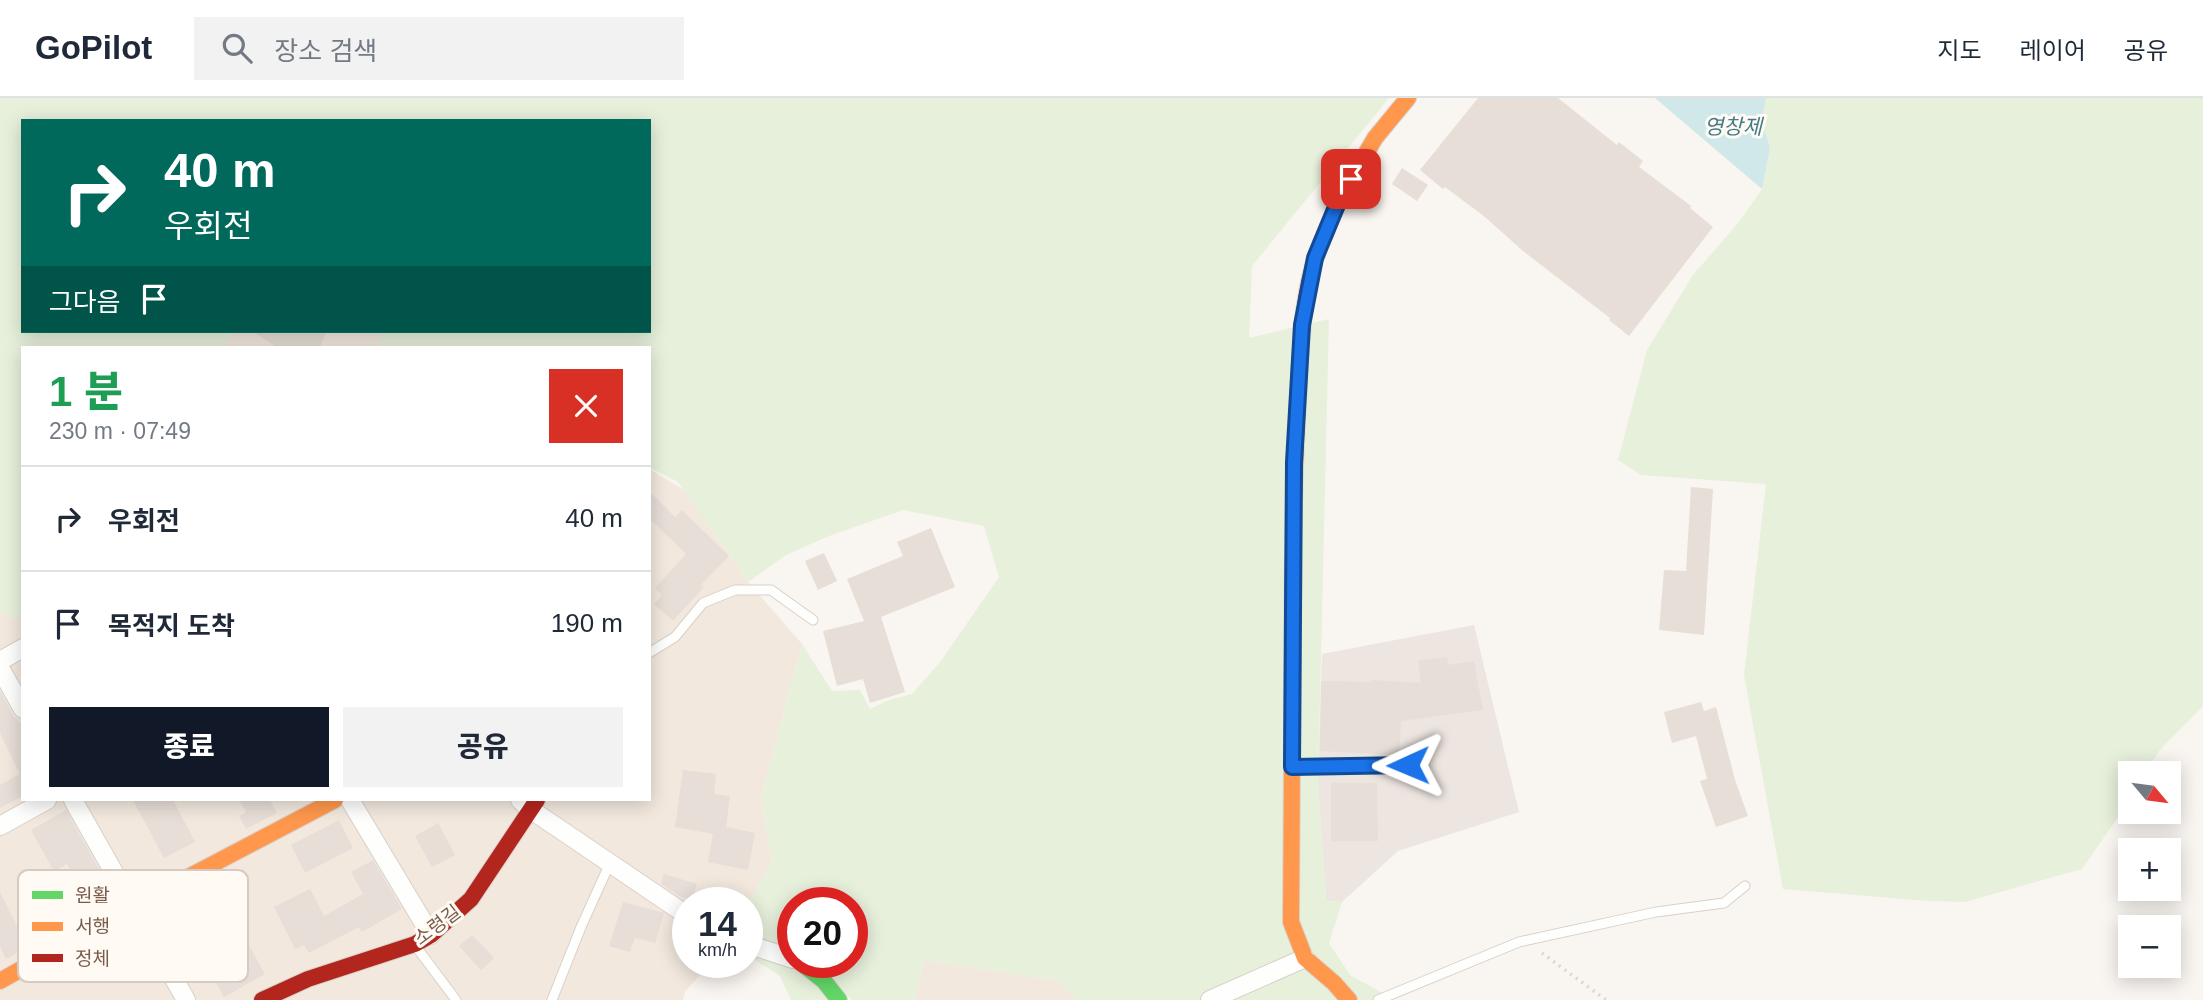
<!DOCTYPE html>
<html lang="ko">
<meta charset="utf-8">
<style>
body{margin:0;font-family:Helvetica,"Noto Sans KR",sans-serif;background:#f2f2f3;color:#1f2937;height:100vh;display:flex;flex-direction:column;font-size:26px;white-space:nowrap}
*{box-sizing:border-box;margin:0}
p{font-size:23px;color:#747a83}
.icon{flex:none;width:38px;height:38px;fill:none;stroke:currentColor;stroke-width:2;stroke-linecap:round;stroke-linejoin:round}
.map{position:relative;flex:1;overflow:hidden}
.details{position:absolute;left:21px;top:248px;width:630px;height:455px;display:flex;flex-direction:column;background:#fff;border-radius:0px;box-shadow:0 4px 18px #0003}
.details>*{flex:none}
.top-card{position:absolute;left:21px;top:21px;width:630px;height:214px;border-radius:0px;box-shadow:0 4px 18px #0003;background:#00695c;color:#fff;overflow:hidden}
.needle{width:46px;rotate:119deg}
.buttons{position:absolute;left:2118px;top:663px;display:grid;gap:14px}
.buttons a{display:grid;place-items:center;width:63px;height:63px;border-radius:0px;background:#fff;box-shadow:0 4px 18px #0003;font-size:35px}
.speed{position:absolute;left:672px;top:789px;display:flex;gap:14px;font-size:35px;font-weight:700;text-align:center}
.speed>*{display:grid;place-content:center;width:91px;height:91px;border-radius:50%;background:#fff;box-shadow:0 4px 18px #0003;line-height:1}
.speed small{font-size:18px;font-weight:400}
.speed .limit{border:10px solid #d22;background:#fff;color:#111}
.pin{position:absolute;display:grid;place-items:center;width:60px;height:60px;color:#fff;margin:-30px;border-radius:14px;box-shadow:0 4px 10px #0006}
.me{position:absolute;width:77px;margin:-38px;rotate:269deg;stroke-linejoin:round;filter:drop-shadow(0 0 5px #0008)}
.turn{display:flex;align-items:center;gap:24px;height:147px;padding:0 28px;font-size:32px}
.turn .icon{width:91px;height:91px;stroke-width:2.5}
.turn b{display:block;font-size:49px;line-height:60px}
.then{display:flex;align-items:center;height:66px;padding:0 28px;background:#0003;gap:14px;font-size:26px}
.round{display:grid;place-items:center;flex:none;width:74px;height:74px;border-radius:0px;background:#f2f2f3}
.summary{display:flex;align-items:center;justify-content:space-between;height:119px;padding:0 28px}
h1{font-size:42px;font-weight:800;line-height:52px;color:#1e9e55}
.button{display:flex;gap:14px;margin-top:auto;padding:14px 28px}
.button a{flex:1;height:80px;border-radius:0px;background:#111827;color:#fff;font-size:28px;font-weight:800;line-height:80px;text-align:center}
.button a+a{background:#f2f2f3;color:#1f2937}
ul{padding:0;list-style:none}
li{display:flex;align-items:center;gap:21px;height:105px;padding:0 28px;border-top:2px solid #e0e1e3}
li div{flex:1}
li b{display:block;font-size:26px}
li em{font-style:normal}
header{display:flex;align-items:center;gap:42px;box-sizing:border-box;height:98px;padding:0 35px;background:#fff;border-bottom:2px solid #e0e1e3}
header strong{font-size:33px}
nav{display:flex;gap:38px;margin-inline-start:auto;font-size:24px}
.search{width:490px;height:63px;background:#f2f2f3;display:flex;align-items:center;gap:18px;box-sizing:border-box;padding:0 24px;border-radius:0px;color:#747a83;font-size:26px}
.map>svg:first-child{display:block}
.residential{fill:#f2e8de}
.industrial{fill:#ede5e0}
.green{fill:#e7f0db;fill-rule:evenodd}
.water{fill:#d0e8ea}
.building{fill:#e6ded7}
.lines{fill:none;stroke-linecap:round;stroke-linejoin:round}
.lane-casing{stroke:#d7d1cb;stroke-width:11}
.street-casing{stroke:#d7d1cb;stroke-width:20}
.fast-casing{stroke:#d9d2cb;stroke-width:18}
.slow-casing{stroke:#d9d2cb;stroke-width:18}
.jam-casing{stroke:#d9d2cb;stroke-width:18}
.path{stroke:#dcd5d0;stroke-width:3.5;stroke-dasharray:2 5;stroke-linecap:butt}
.lane{stroke:#fefefd;stroke-width:9}
.street{stroke:#fefefd;stroke-width:18}
.fast{stroke:#63d668;stroke-width:16}
.slow{stroke:#ff974d;stroke-width:16}
.jam{stroke:#b3261e;stroke-width:16}
.route-casing{stroke:#114b97;stroke-width:18}
.route{stroke:#1a73e8;stroke-width:12}
.labels{text-anchor:middle;dominant-baseline:central;stroke-width:6;stroke-linejoin:round;paint-order:stroke}
.street-label{font-size:19px;fill:#7a5c4d;stroke:#fffaf3}
.water-label{font-size:21px;font-style:italic;fill:#437c86;stroke:#fffaf3}
.key{fill:#fffaf3;stroke:#d7cbc1;stroke-width:2}
.key-label{font-size:19px;fill:#7a5c4d}
</style>
<header>
<strong>GoPilot</strong>
<div class="search"><svg class="icon" aria-label="search" viewBox="0 0 24 24"><circle cx="10" cy="10" r="6"/><path d="M15 15l6 6"/></svg>장소 검색</div>
<nav><a>지도</a><a>레이어</a><a>공유</a></nav>
</header>
<div class="map">
<svg width="2203" height="902" viewBox="0 0 2203 902">
<rect width="100%" height="100%" fill="#f9f5f0"/>
<g class="residential">
<polygon points="234,233 383,233 377,250 223,250"/>
<polygon points="649,371 684,392 748,484 802,546 761,700 772,764 747,808 747,805 688,805 688,864 710,865 685,894 683,902 0,902 0,513 14,521 23,517 23,702 649,702"/>
<polygon points="924,862 1058,883 1077,902 915,902"/>
</g>
<polygon class="industrial" points="1474,527 1519,714 1398,753 1342,804 1326,803 1318,684 1322,556"/>
<g class="green">
<path d="M0 0H1389L1252 168 1249 240 1329 221 1318 684 1326 803 1342 804 1329 845 1350 877 1395 902H1077L1058 883 924 862 915 902H853L846 897 839 902H791L780 878 747 857V808L772 764 761 700 802 546 832 593 860 592 870 611 889 602 912 596 941 563 999 479 984 428 903 412 829 438 786 457 748 484 678 384 649 369V250H377L383 233H649V23H23V233H234L223 250H23V517L14 521 0 513ZM793 805H852V864H793Z"/>
<polygon points="1766,0 2203,0 2203,608 2159,653 2145,675 2130,676 2130,702 2082,771 1965,804 1928,803 1783,791 1744,577 1766,386 1641,377 1618,362 1647,252 1693,177 1739,124 1762,91 1770,50 1762,23"/>
</g>
<polygon class="water" points="1655,0 1766,0 1762,23 1770,50 1762,91"/>
<g class="building">
<polygon points="1478,0 1558,0 1617,47 1619,44 1643,63 1639,69 1691,108 1690,110 1713,129 1629,238 1609,222 1610,220 1523,153 1485,119 1445,89 1443,91 1420,72"/>
<polygon points="1402,70 1428,87 1417,103 1392,86"/>
<polygon points="252,233 326,233 320,250 278,250"/>
<polygon points="1691,389 1713,391 1704,537 1659,532 1664,472 1686,473"/>
<polygon points="649,393 675,419 682,412 729,458 701,487 704,489 673,523 654,506 662,497 655,490 686,456 649,420"/>
<polygon points="931,430 955,489 881,519 905,594 870,605 863,581 837,588 823,533 864,523 847,481 903,458 897,444"/>
<polygon points="824,455 837,483 818,492 805,463"/>
<polygon points="1447,559 1448,567 1474,563 1483,612 1401,623 1399,657 1320,653 1321,583 1371,584 1371,582 1421,585 1418,563"/>
<polygon points="0,593 13,617 23,628 23,698 0,710 0,687 20,676 0,635"/>
<polygon points="1701,604 1704,613 1716,609 1735,682 1748,718 1716,729 1700,683 1707,681 1696,638 1672,645 1664,614"/>
<polygon points="683,672 716,676 714,696 730,698 726,729 755,735 748,772 708,764 713,736 675,729"/>
<polygon points="1331,685 1377,685 1378,743 1331,743"/>
<polygon points="133,702 173,702 195,744 164,760"/>
<polygon points="239,702 270,702 277,715 246,731 239,718 246,714"/>
<polygon points="66,712 104,780 102,781 110,796 91,806 67,766 54,773 31,732"/>
<polygon points="339,722 353,750 305,775 291,747"/>
<polygon points="438,725 455,757 432,769 415,738"/>
<polygon points="373,762 402,811 362,834 359,829 309,855 304,847 295,851 274,809 310,791 324,818 363,796 351,774"/>
<polygon points="664,776 697,786 692,802 679,798 661,786"/>
<polygon points="216,788 265,876 224,899 214,881 231,871 209,832 191,842 174,811"/>
<polygon points="0,794 27,849 6,861 0,849"/>
<polygon points="623,804 664,815 655,845 635,840 630,854 609,848"/>
<polygon points="472,837 494,860 481,872 459,848"/>
</g>
<g class="lines">
<defs>
<g id="lane">
<polyline points="649,555 675,539 703,505 735,492 771,492 813,522"/>
<polyline points="1294,669 1408,667"/>
<polyline points="417,850 456,902"/>
<polyline points="552,902 581,829 610,765"/>
<polyline points="1378,902 1519,844 1656,814 1724,805 1745,788"/>
</g>
<g id="street">
<polyline points="0,563 23,550"/>
<polyline points="0,570 23,611"/>
<polyline points="73,702 186,902"/>
<polyline points="350,702 431,837"/>
<polyline points="520,702 530,711 688,818"/>
<polyline points="0,728 47,702"/>
<polyline points="747,846 793,861"/>
<polyline points="1210,902 1305,860"/>
</g>
<polyline id="fast" points="800,864 824,883 839,902"/>
<g id="slow">
<polyline points="1321,145 1339,102 1375,40 1408,0"/>
<polyline points="1292,659 1291,824 1305,860 1334,885 1349,902"/>
<polyline points="0,883 133,808 335,702"/>
</g>
<g id="jam">
<path d="M1292 659C1293 540 1291 421 1298 302 1301 250 1301 194 1321 145"/>
<polyline points="262,902 308,881 415,846 431,837 471,801 537,702"/>
</g>
</defs>
<use href="#lane" class="lane-casing"/>
<use href="#street" class="street-casing"/>
<use href="#fast" class="fast-casing"/>
<use href="#slow" class="slow-casing"/>
<use href="#jam" class="jam-casing"/>
<polyline class="path" points="1542,855 1606,902"/>
<use href="#lane" class="lane"/>
<use href="#street" class="street"/>
<use href="#fast" class="fast"/>
<use href="#slow" class="slow"/>
<use href="#jam" class="jam"/>
</g>
<g class="lines">
<defs>
<polyline id="route" points="1351,81 1339,102 1315,160 1302,227 1294,364 1292,669 1408,667"/>
</defs>
<use href="#route" class="route-casing"/>
<use href="#route" class="route"/>
</g>
<g class="labels">
<g class="street-label">
<text transform="translate(437 827) rotate(-37)">소령길</text>
</g>
<g class="water-label">
<text x="1733" y="28">영창제</text>
</g>
</g>
<rect x="18" y="772" width="230" height="112" rx="10" class="key"/>
<rect x="32" y="793" width="31" height="8" fill="#63d668"/>
<rect x="32" y="824" width="31" height="9" fill="#ff974d"/>
<rect x="32" y="856" width="31" height="8" fill="#b3261e"/>
<g class="key-label">
<text x="75" y="804">원활</text>
<text x="75" y="835">서행</text>
<text x="75" y="867">정체</text>
</g>
</svg>
<div class="buttons">
<a><svg class="needle" viewBox="-14 -14 28 28"><path d="M0-13l5 13h-10z" fill="#e53935"/><path d="M0 13l5-13h-10z" fill="#747a83"/></svg></a>
<a>+</a>
<a>−</a>
</div>
<div class="speed"><div>14<small>km/h</small></div><div class="limit">20</div></div>
<div class="pin" style="left:1351px;top:81px;background:#d93025"><svg class="icon" aria-label="arrive" viewBox="0 0 24 24"><path d="M6 21V4h12l-3 4 3 4H6"/></svg></div>
<svg class="me" style="left:1408px;top:667px" viewBox="-20 -20 40 40"><path d="M0-17L14 15 0 8-14 15z" fill="#1a73e8" stroke="#fff" stroke-width="4"/></svg>
<div class="top-card">
<div class="turn"><svg class="icon" aria-label="right" viewBox="0 0 24 24"><path d="M7 20v-9h11M14 6l5 5-5 5"/></svg><div><b>40 m</b>우회전</div></div>
<div class="then">그다음<svg class="icon" aria-label="arrive" viewBox="0 0 24 24"><path d="M6 21V4h12l-3 4 3 4H6"/></svg></div>
</div>
<section class="details">
<div class="summary"><div><h1>1 분</h1><p>230 m · 07:49</p></div><a class="round" style="background:#d93025;color:#fff"><svg class="icon" aria-label="close" viewBox="0 0 24 24"><path d="M6 6l12 12M18 6L6 18"/></svg></a></div>
<ul>
<li><svg class="icon" aria-label="right" viewBox="0 0 24 24"><path d="M7 20v-9h11M14 6l5 5-5 5"/></svg><div><b>우회전</b></div><em>40 m</em></li>
<li><svg class="icon" aria-label="arrive" viewBox="0 0 24 24"><path d="M6 21V4h12l-3 4 3 4H6"/></svg><div><b>목적지 도착</b></div><em>190 m</em></li>
</ul>
<div class="button"><a>종료</a><a>공유</a></div>
</section>
</div>
